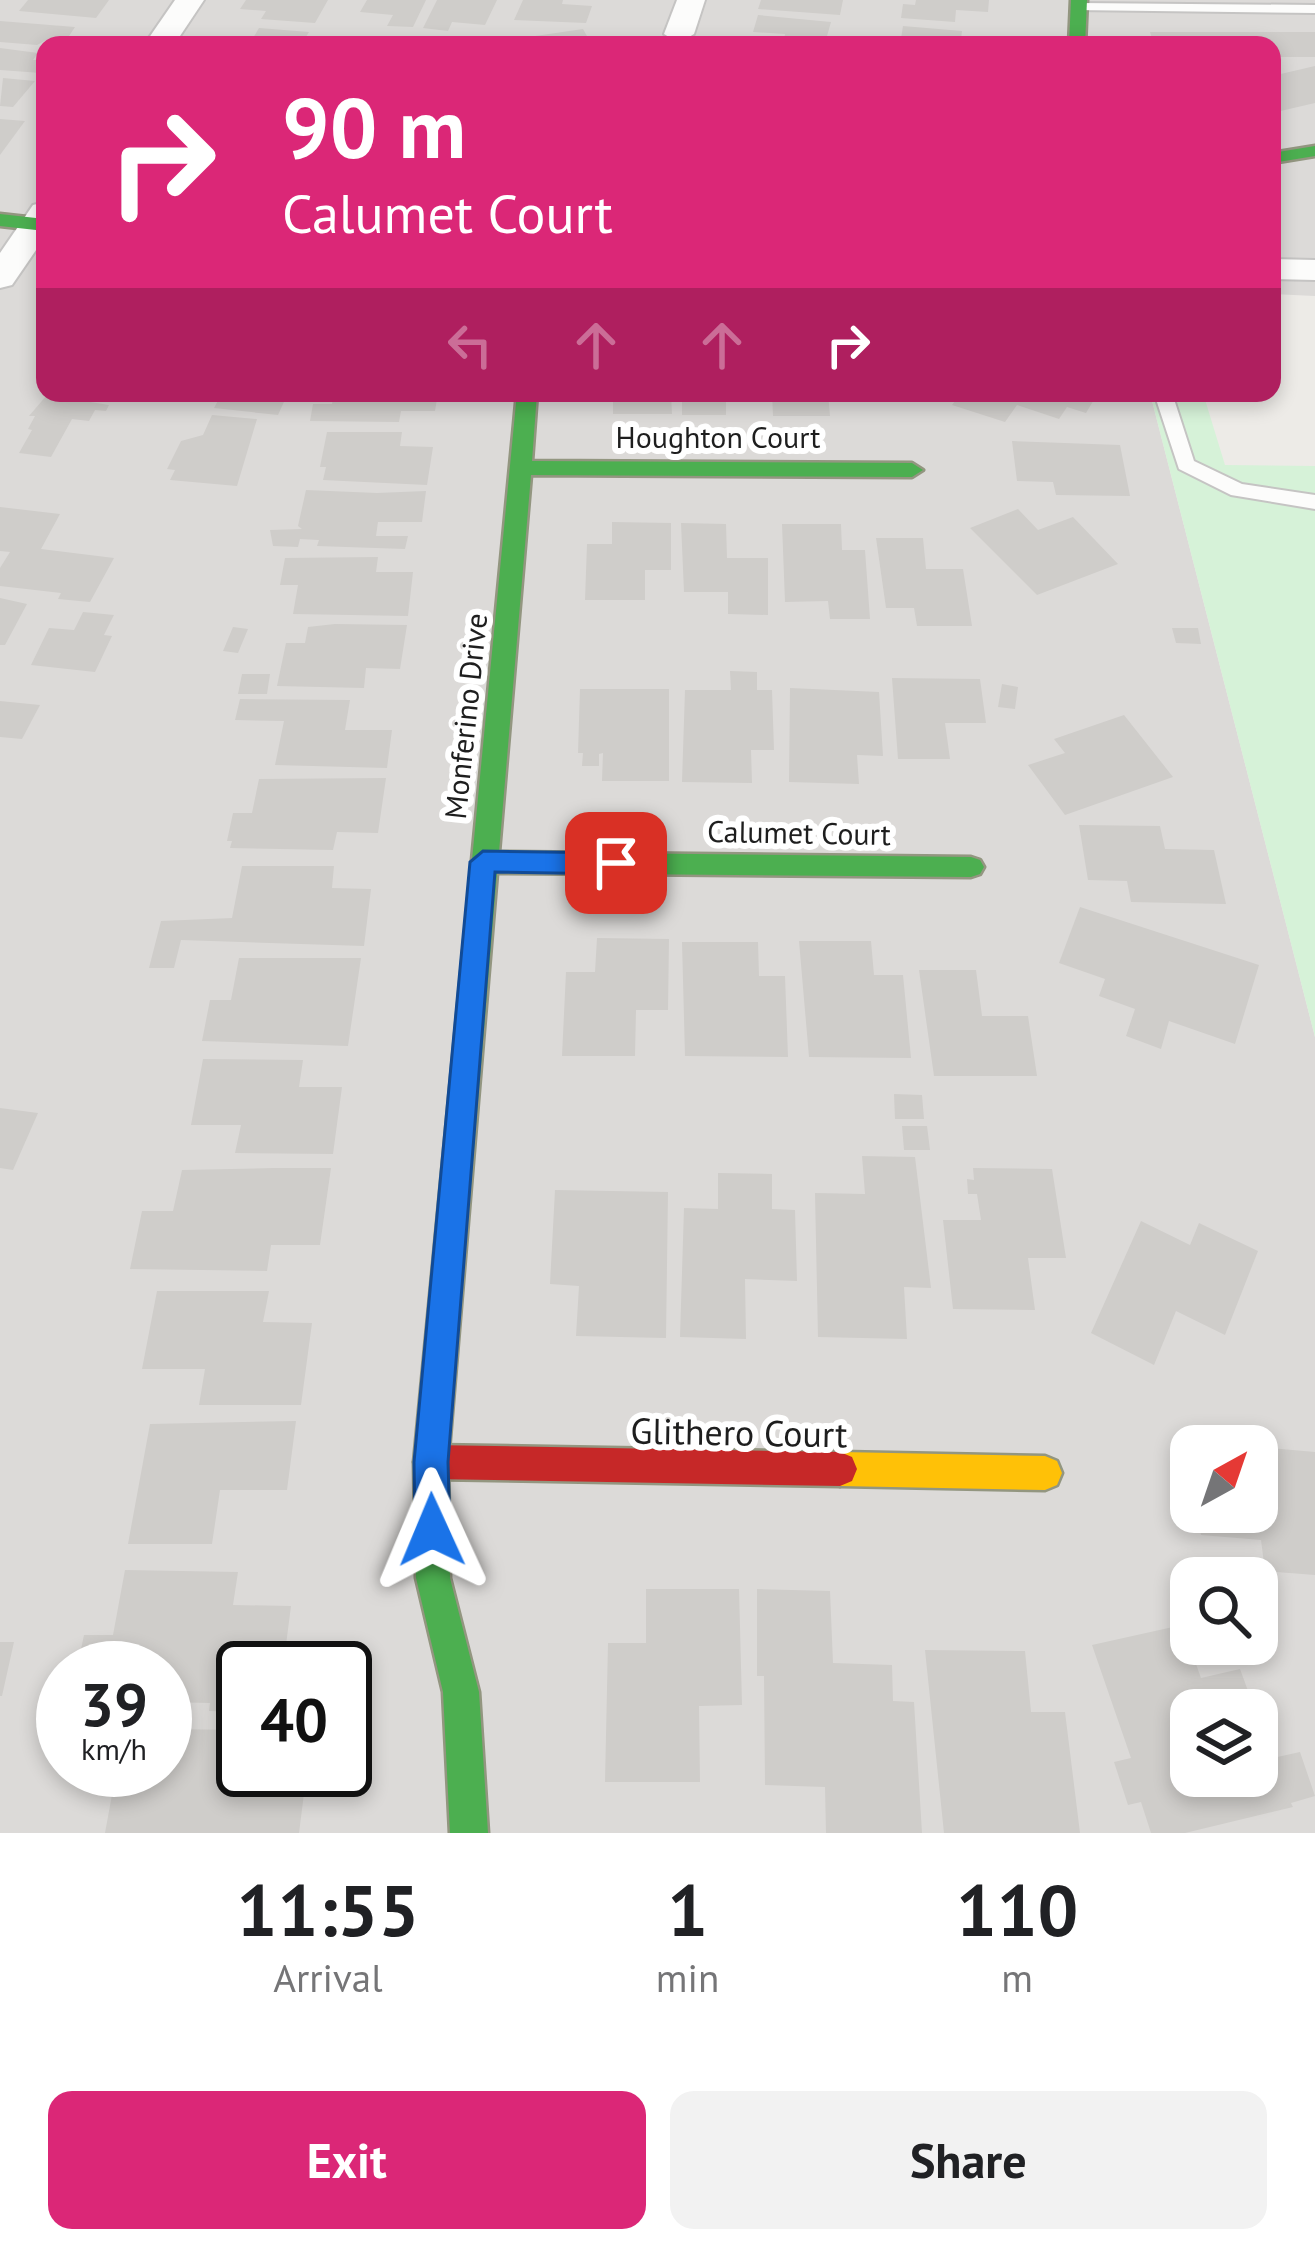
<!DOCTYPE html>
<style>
body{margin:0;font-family:"PT Sans",sans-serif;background:#f2f2f2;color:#202124;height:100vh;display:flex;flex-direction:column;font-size:45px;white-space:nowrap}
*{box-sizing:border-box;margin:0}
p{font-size:39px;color:#757577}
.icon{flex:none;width:66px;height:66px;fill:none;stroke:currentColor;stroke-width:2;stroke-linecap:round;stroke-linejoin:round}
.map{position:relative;height:1833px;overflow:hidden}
.sheet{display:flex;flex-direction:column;background:#fff;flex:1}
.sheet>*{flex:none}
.top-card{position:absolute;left:36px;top:36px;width:1245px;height:366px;border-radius:24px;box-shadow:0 6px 18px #0003;background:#db2777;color:#fff;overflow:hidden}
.needle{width:78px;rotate:40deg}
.buttons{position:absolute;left:1170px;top:1425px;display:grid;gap:24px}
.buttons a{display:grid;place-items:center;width:108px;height:108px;border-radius:24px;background:#fff;box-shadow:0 6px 18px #0003;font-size:60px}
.speed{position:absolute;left:36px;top:1641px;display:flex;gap:24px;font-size:60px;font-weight:700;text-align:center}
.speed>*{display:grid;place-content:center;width:156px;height:156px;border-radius:50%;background:#fff;box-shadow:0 6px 18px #0003;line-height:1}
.speed small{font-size:30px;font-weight:400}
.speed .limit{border:6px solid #111;border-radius:18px;background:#fff;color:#111}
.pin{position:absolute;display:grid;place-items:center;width:102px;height:102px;color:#fff;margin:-51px;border-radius:24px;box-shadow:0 6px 18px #0006}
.me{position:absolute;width:132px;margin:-66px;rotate:359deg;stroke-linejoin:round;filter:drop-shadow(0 0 9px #0008)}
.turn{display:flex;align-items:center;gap:42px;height:252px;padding:0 48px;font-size:54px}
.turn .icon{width:156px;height:156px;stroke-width:2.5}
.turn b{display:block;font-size:84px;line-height:102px}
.lanes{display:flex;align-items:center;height:114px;padding:0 48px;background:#0003;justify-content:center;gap:60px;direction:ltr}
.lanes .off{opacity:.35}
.eta{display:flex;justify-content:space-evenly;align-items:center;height:204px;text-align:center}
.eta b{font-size:72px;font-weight:600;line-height:84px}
.action{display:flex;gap:24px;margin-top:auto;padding:24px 48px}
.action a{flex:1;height:138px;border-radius:24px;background:#db2777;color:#fff;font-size:48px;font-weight:600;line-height:138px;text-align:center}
.action a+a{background:#f2f2f2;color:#202124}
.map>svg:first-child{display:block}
.residential{fill:#dcdad8;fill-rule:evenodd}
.park{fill:#d6f2d8}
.building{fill:#cfcdca}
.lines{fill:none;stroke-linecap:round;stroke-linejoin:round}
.lane-casing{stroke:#c5c4c3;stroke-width:4}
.street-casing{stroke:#c5c4c3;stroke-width:4}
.fast-casing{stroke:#939680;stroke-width:5}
.slow-casing{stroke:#939680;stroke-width:5}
.jam-casing{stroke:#939680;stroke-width:5}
.lane{fill:#fcfcfb;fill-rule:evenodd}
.street{fill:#fcfcfb;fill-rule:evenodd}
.fast{fill:#4caf50;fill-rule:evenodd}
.slow{fill:#ffc107;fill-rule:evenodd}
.jam{fill:#c62828;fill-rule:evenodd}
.route{fill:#1a73e8;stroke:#114b97;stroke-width:3}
.labels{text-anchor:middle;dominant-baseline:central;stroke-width:12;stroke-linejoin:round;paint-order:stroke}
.street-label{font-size:30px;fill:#1e1e1e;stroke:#fff}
.near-street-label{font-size:36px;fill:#1e1e1e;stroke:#fff}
</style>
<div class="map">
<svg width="1315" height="1833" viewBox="0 0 1315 1833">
<rect width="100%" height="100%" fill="#edebe7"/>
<path class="residential" d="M0 0H1315V296L1272 294V45H45V393H1150L1315 1037V1833H0ZM1191 1446H1257V1512H1191ZM1191 1578H1257V1644H1191ZM63 1668H165V1770H63ZM243 1668H345V1770H243ZM1191 1710H1257V1776H1191Z"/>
<polygon class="park" points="1150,393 1203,393 1225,465 1315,466 1315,1037"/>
<g class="building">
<polygon points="28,0 109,0 96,18 19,11"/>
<polygon points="246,0 328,0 315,23 261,19 266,11 240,9"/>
<polygon points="367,0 426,0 413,27 387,26 393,15 360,12"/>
<polygon points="437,0 497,0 485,25 452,22 448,31 423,28"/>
<polygon points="523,0 563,0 562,4 592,6 586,23 514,20"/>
<polygon points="761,0 843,0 840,15 758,9"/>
<polygon points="916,0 989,0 988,12 956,10 955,22 901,18 903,4 915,5"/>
<polygon points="758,15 831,22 827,36 849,38 847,45 783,45 785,34 753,32"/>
<polygon points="0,21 75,27 67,39 50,38 37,45 0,42"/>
<polygon points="903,26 962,31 961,39 985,41 985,45 900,45"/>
<polygon points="259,28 309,32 304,40 308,40 305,45 249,45"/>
<polygon points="583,29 592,45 504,45 502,41"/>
<polygon points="1150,32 1315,32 1315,57 1272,57 1272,45 1154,45"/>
<polygon points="0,48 38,53 33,60 45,60 45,68 41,73 0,70"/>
<polygon points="1315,66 1315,103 1272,113 1272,76"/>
<polygon points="3,78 35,81 13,107 0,106"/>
<polygon points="0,119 25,121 0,155"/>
<polygon points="222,393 288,393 278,415 214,408"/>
<polygon points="334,393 438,393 435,411 401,411 399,422 310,421 313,404 332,404"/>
<polygon points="613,393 671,393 672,414 613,414"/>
<rect x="682" y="393" width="44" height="22"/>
<polygon points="772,393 828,393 830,416 773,416"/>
<polygon points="961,393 1098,393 1086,413 1067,407 1059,419 1017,405 1005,422 952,405"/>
<polygon points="47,395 109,405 106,411 95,410 89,421 72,419 51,457 19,453 32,430 28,429 35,416 29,416"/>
<polygon points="212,415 257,419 237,486 170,480 175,470 167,469 181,441 203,435"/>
<polygon points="327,432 402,432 400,446 433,447 427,485 323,480 326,467 320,467"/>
<polygon points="1012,441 1120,445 1130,496 1056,495 1053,482 1017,481"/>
<polygon points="306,490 377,493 426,491 422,522 378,522 376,536 408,536 405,549 317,546 319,540 300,539 298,547 273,546 270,530 302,529 298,526"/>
<polygon points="0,507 60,514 41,549 114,558 90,602 58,599 61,593 0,586 0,568 10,552 0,551"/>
<polygon points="1018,509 1038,530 1073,517 1118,564 1037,595 970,528"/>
<polygon points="612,522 671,523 671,570 645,570 645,600 585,600 587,544 612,544"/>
<polygon points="681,523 726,524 727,558 768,558 768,615 728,614 728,592 684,592"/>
<polygon points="782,524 841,524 842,550 865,550 870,619 830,619 828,601 785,602"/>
<polygon points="876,538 923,538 926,569 963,569 972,626 917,626 914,608 886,608"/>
<polygon points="378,557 376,572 413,572 408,616 293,614 298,585 280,585 285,558"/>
<polygon points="0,598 27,604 5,645 0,645"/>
<polygon points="83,612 114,615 104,635 112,636 95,672 31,665 49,628 74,630"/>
<polygon points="335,624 407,625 400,669 366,668 364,688 277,686 286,643 305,643 308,627"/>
<polygon points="233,627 248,629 238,653 223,651"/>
<polygon points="1172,628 1198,628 1201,644 1176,643"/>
<polygon points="730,671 757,672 757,690 772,690 774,750 751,750 752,783 682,782 685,690 731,690"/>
<polygon points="242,674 270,674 267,694 238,694"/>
<polygon points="892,678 980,679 986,723 945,723 950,759 898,759"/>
<polygon points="1002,684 1018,687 1015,709 998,707"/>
<polygon points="790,688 879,692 883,756 857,755 859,784 789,782"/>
<polygon points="580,689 669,689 669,781 602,781 603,753 599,754 599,766 582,766 583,753 578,753"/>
<polygon points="240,699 350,700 345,730 392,730 387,768 275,765 284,721 235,720"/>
<polygon points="0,701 40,705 22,739 0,737"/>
<polygon points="1124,715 1173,777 1065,815 1028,765 1065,753 1054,739"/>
<polygon points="386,778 378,833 337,832 333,850 230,848 232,841 227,841 233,813 252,813 259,779"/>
<polygon points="1079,825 1160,826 1165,849 1214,850 1226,904 1131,902 1127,881 1088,880"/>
<polygon points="242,866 334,866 332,888 371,889 364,946 181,940 174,968 149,968 161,921 232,918"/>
<polygon points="1080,907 1259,965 1235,1044 1169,1021 1161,1049 1126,1036 1135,1009 1099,996 1105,979 1059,963"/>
<polygon points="597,938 669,939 668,1010 636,1010 635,1056 562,1056 566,972 595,972"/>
<polygon points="799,941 871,941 874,975 903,975 911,1058 809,1057"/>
<polygon points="682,942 758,942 759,976 785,976 788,1057 685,1056"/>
<polygon points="239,958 361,958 348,1046 202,1041 210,1000 231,1000"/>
<polygon points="919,970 976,970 982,1016 1028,1016 1037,1076 934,1076"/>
<polygon points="203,1059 303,1060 299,1087 342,1087 333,1154 235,1153 241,1125 191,1125"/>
<polygon points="894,1094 922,1095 924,1119 895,1119"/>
<polygon points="0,1108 38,1113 13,1170 0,1168"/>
<polygon points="902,1126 927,1126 930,1150 904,1150"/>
<polygon points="862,1156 915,1157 931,1288 904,1287 907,1339 818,1337 815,1193 865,1194"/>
<polygon points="274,1168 331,1168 320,1245 271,1245 267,1271 130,1269 142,1211 173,1211 182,1170"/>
<polygon points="973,1168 1052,1169 1066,1258 1028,1258 1035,1310 953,1309 943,1220 981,1220 977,1194 968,1194 967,1179 974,1180"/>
<polygon points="718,1173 772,1174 772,1209 795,1210 797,1281 745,1279 746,1339 680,1337 684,1208 718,1209"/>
<polygon points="555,1190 668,1192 666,1338 576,1336 579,1286 550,1284"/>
<polygon points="1141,1221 1190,1245 1199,1223 1258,1251 1225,1335 1176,1311 1154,1365 1091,1333"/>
<polygon points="157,1291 269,1291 263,1322 312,1323 301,1405 199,1405 205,1369 142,1369"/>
<polygon points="296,1421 287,1490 220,1490 212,1544 128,1544 150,1424"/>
<polygon points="1257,1447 1315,1452 1315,1575 1265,1571 1261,1540 1201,1535 1198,1512 1257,1512"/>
<polygon points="125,1570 238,1572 233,1605 291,1606 283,1668 243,1668 243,1712 209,1711 210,1703 165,1702 165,1668 77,1668 84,1635 113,1635"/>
<polygon points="646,1589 739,1589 742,1705 699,1706 700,1782 605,1782 608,1643 646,1643"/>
<polygon points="757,1589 830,1591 833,1663 892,1665 893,1701 914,1702 922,1833 826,1833 825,1787 765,1785 764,1676 757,1676"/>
<polygon points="1182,1625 1201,1678 1240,1669 1255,1710 1191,1710 1191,1776 1257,1776 1257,1716 1273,1758 1300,1752 1315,1796 1291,1803 1293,1807 1185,1833 1151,1833 1141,1802 1128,1805 1114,1762 1131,1758 1092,1645"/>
<polygon points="0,1642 14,1642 2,1696 0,1696"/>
<polygon points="925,1650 1025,1651 1031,1712 1065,1712 1080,1833 944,1833"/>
<polygon points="165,1729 243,1730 243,1770 307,1770 299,1833 105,1833 116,1773 165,1770"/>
</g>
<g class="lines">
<defs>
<g id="lane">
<polygon points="1079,3 1315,5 1315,13 1074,10 1072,7"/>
<polygon points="1154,393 1172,393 1194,461 1242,484 1315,495 1315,509 1231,495 1179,469"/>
</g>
<g id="street">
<polygon points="175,0 204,0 174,45 144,45"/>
<polygon points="677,0 705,0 694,34 679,43 664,34"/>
<polygon points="45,202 45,237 12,285 0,288 0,253 33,205"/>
<polygon points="1272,259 1315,260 1315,280 1272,279"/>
</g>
<g id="fast">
<polygon points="1071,0 1087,0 1085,45 1069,45"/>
<polygon points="1315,146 1315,156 1272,163 1272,153"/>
<polygon points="0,214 45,219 45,231 0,226"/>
<polygon points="517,393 537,393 532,461 912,463 923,470 912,477 531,475 499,852 971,857 980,860 984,867 980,874 971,877 497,873 448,1462 450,1578 479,1692 488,1833 450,1833 443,1692 416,1578 414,1462"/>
</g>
<polygon id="slow" points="840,1452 1045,1456 1057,1461 1062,1473 1057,1485 1045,1490 840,1486 828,1481 823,1469 828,1457"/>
<polygon id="jam" points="431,1445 840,1452 852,1457 857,1469 852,1481 840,1486 431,1479 419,1474 414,1462 419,1450"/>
</defs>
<use href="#lane" class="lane-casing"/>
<use href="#street" class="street-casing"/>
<use href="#fast" class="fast-casing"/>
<use href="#slow" class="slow-casing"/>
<use href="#jam" class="jam-casing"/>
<use href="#lane" class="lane"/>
<use href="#street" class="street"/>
<use href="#fast" class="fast"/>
<use href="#slow" class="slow"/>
<use href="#jam" class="jam"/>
</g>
<polygon class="route" points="483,851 616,853 629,863 616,874 495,872 448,1462 450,1530 445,1543 432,1548 420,1543 415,1530 414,1462 470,862"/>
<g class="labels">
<g class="street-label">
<text x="718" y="436">Houghton Court</text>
<text transform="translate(465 716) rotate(-84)">Monferino Drive</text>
<text transform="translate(799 832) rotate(1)">Calumet Court</text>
</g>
<g class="near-street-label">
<text transform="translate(739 1432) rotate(1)">Glithero Court</text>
</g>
</g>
</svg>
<div class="buttons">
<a><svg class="needle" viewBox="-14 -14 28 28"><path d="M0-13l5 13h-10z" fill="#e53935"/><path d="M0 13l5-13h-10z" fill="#757577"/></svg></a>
<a><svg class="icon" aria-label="search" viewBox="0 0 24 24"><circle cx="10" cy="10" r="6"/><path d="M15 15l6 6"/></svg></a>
<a><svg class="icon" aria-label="layers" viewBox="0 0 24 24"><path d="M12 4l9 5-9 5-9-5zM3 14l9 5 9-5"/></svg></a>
</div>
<div class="speed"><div>39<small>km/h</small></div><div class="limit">40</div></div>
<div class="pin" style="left:616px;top:863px;background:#d93025"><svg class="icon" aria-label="arrive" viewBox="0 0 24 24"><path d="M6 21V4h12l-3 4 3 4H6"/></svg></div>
<svg class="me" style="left:432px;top:1530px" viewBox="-20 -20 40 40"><path d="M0-17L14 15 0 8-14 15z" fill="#1a73e8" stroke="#fff" stroke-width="4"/></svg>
<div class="top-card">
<div class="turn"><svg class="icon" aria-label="right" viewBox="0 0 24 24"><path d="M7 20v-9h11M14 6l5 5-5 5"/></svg><div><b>90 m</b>Calumet Court</div></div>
<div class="lanes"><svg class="icon off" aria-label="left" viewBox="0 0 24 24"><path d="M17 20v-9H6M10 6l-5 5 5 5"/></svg><svg class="icon off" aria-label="ahead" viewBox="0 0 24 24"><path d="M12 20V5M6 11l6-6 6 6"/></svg><svg class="icon off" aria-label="ahead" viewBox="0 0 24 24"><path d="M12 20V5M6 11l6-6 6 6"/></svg><svg class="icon" aria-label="right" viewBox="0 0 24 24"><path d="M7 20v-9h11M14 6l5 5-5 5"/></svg></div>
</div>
</div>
<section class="sheet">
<div class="eta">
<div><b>11:55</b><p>Arrival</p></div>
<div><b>1</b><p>min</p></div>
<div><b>110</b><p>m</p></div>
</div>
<div class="action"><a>Exit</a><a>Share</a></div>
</section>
